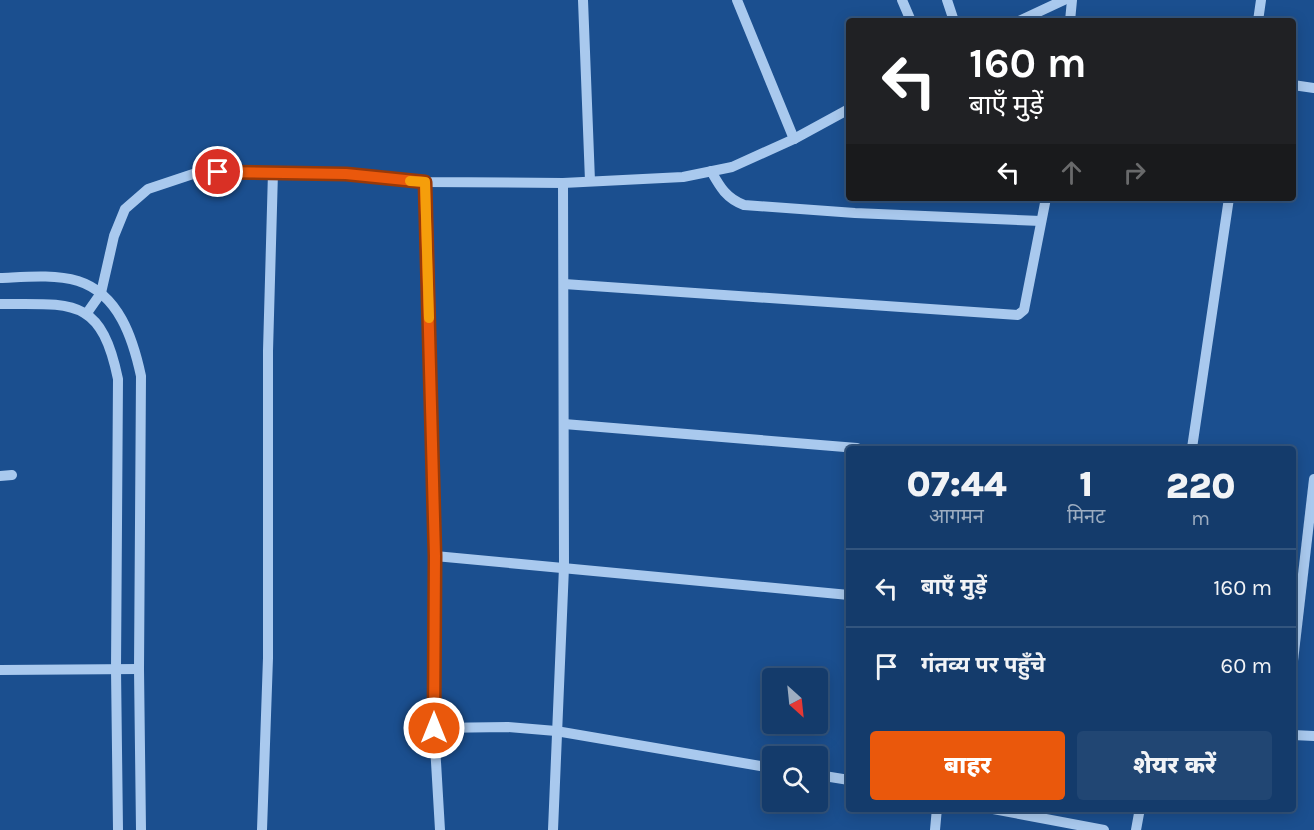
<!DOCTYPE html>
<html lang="hi">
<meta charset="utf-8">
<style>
body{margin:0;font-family:Karla,"Noto Sans Devanagari",sans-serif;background:#214673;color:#f1f3f6;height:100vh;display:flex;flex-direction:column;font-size:22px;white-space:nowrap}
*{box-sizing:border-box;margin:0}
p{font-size:20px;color:#9dadc1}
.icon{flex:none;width:33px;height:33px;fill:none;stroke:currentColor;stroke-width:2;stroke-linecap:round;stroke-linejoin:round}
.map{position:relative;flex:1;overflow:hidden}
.side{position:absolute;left:846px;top:446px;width:450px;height:366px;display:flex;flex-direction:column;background:#143b6b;border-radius:6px;box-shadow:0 3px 15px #0003,0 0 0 2px #33557e}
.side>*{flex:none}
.top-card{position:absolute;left:846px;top:18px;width:450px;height:183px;border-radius:6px;box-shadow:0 3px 15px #0003,0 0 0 2px #33557e;background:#202124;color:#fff;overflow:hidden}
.needle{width:39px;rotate:153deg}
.tools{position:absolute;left:762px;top:668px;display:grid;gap:12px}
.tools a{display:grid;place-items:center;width:66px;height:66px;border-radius:6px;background:#143b6b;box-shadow:0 3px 15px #0003,0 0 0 2px #33557e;font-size:30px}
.pin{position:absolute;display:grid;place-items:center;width:51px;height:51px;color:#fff;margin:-26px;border:3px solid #fff;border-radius:50%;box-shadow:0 2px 6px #0007}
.me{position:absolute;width:66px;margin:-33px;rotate:0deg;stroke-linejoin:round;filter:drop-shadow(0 0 4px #0008)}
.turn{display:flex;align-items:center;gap:21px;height:126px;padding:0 24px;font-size:27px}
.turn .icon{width:78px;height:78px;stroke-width:2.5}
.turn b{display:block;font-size:42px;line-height:51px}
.lanes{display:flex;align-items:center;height:57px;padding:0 24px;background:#0003;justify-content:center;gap:30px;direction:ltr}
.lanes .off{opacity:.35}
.eta{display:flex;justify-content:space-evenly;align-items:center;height:102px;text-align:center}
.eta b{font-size:36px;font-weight:800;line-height:42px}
.primary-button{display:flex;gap:12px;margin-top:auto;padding:12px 24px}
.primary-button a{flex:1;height:69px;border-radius:6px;background:#ea580c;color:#fff;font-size:24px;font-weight:800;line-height:69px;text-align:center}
.primary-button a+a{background:#214673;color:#f1f3f6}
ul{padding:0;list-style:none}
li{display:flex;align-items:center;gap:18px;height:78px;padding:0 24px;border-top:2px solid #33557e}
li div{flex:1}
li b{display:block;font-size:22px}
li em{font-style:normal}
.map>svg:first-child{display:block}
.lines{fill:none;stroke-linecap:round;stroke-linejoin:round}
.minor{stroke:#a9c9ee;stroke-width:10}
.route-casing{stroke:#983908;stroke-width:15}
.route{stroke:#ea580c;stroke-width:10}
.slow{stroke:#f59e0b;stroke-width:10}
</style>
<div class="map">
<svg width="1314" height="830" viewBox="0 0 1314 830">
<rect width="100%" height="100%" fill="#1b4f8f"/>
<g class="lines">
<g class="minor">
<polyline points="583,0 590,181"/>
<polyline points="737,0 794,139"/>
<polyline points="902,0 911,21"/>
<polyline points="947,0 954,21"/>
<polyline points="1019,21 1064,0"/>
<polyline points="1070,21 1072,0"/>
<polyline points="1258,21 1261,0"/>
<polyline points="1293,85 1314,88"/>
<path d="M711 171C720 187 726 198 744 205L855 213 1041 221"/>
<polyline points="425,182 435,556"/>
<path d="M0 278C25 277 54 274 78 281 119 294 133 339 141 376L139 669 141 830"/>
<polyline points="564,284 1018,315 1024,310 1046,198"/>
<path d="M0 304C73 304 101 297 118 379L116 669 118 830"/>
<polyline points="87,313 101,293 114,236 125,209 148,189 199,172 346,174 425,182 563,183 683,177 732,167 794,139 849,109"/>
<polyline points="564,424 857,448"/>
<polyline points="1192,448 1229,198"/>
<polyline points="0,476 12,475"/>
<polyline points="1293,661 1314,479"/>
<polyline points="0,670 139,669"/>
<polyline points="434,728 508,727 556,731 772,768"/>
<polyline points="1293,735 1314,736"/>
<polyline points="818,775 849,780"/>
<polyline points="988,808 1104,830"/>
<polyline points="262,830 268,658 268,351 273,172"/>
<polyline points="440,830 434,728 435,556 849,595"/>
<polyline points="553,830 564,567 563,183"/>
<polyline points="935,830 937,808"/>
<polyline points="1136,830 1140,808"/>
</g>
</g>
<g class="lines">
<defs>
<polyline id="route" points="218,172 346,174 425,182 435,556 434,728"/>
</defs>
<use href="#route" class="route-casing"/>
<use href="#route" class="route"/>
<polyline class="slow" points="410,181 425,182 429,318"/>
</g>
</svg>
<div class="tools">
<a><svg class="needle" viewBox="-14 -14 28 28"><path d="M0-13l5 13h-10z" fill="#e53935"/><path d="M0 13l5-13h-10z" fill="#9dadc1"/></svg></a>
<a><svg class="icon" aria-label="search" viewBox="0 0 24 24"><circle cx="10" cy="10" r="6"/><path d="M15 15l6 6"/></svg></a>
</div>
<div class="pin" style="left:218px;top:172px;background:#d93025"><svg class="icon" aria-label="arrive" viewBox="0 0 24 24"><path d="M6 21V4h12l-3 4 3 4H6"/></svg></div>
<svg class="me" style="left:434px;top:728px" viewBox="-20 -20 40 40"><circle r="17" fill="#ea580c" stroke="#fff" stroke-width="3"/><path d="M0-11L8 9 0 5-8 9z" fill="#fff"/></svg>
<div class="top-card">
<div class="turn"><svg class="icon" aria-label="left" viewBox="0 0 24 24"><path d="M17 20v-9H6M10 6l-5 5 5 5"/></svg><div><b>160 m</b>बाएँ मुड़ें</div></div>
<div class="lanes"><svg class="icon" aria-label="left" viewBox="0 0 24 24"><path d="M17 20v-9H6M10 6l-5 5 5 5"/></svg><svg class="icon off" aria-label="ahead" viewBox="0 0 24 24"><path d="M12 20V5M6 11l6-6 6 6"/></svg><svg class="icon off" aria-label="right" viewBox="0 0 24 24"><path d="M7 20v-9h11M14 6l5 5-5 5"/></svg></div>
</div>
<section class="side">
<div class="eta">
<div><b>07:44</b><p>आगमन</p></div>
<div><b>1</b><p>मिनट</p></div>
<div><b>220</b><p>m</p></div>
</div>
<ul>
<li><svg class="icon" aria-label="left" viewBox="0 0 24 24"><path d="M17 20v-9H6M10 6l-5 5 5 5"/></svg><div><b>बाएँ मुड़ें</b></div><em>160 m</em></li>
<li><svg class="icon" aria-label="arrive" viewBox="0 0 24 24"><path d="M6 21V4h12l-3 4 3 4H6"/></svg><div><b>गंतव्य पर पहुँचे</b></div><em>60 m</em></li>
</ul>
<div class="primary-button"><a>बाहर</a><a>शेयर करें</a></div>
</section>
</div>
